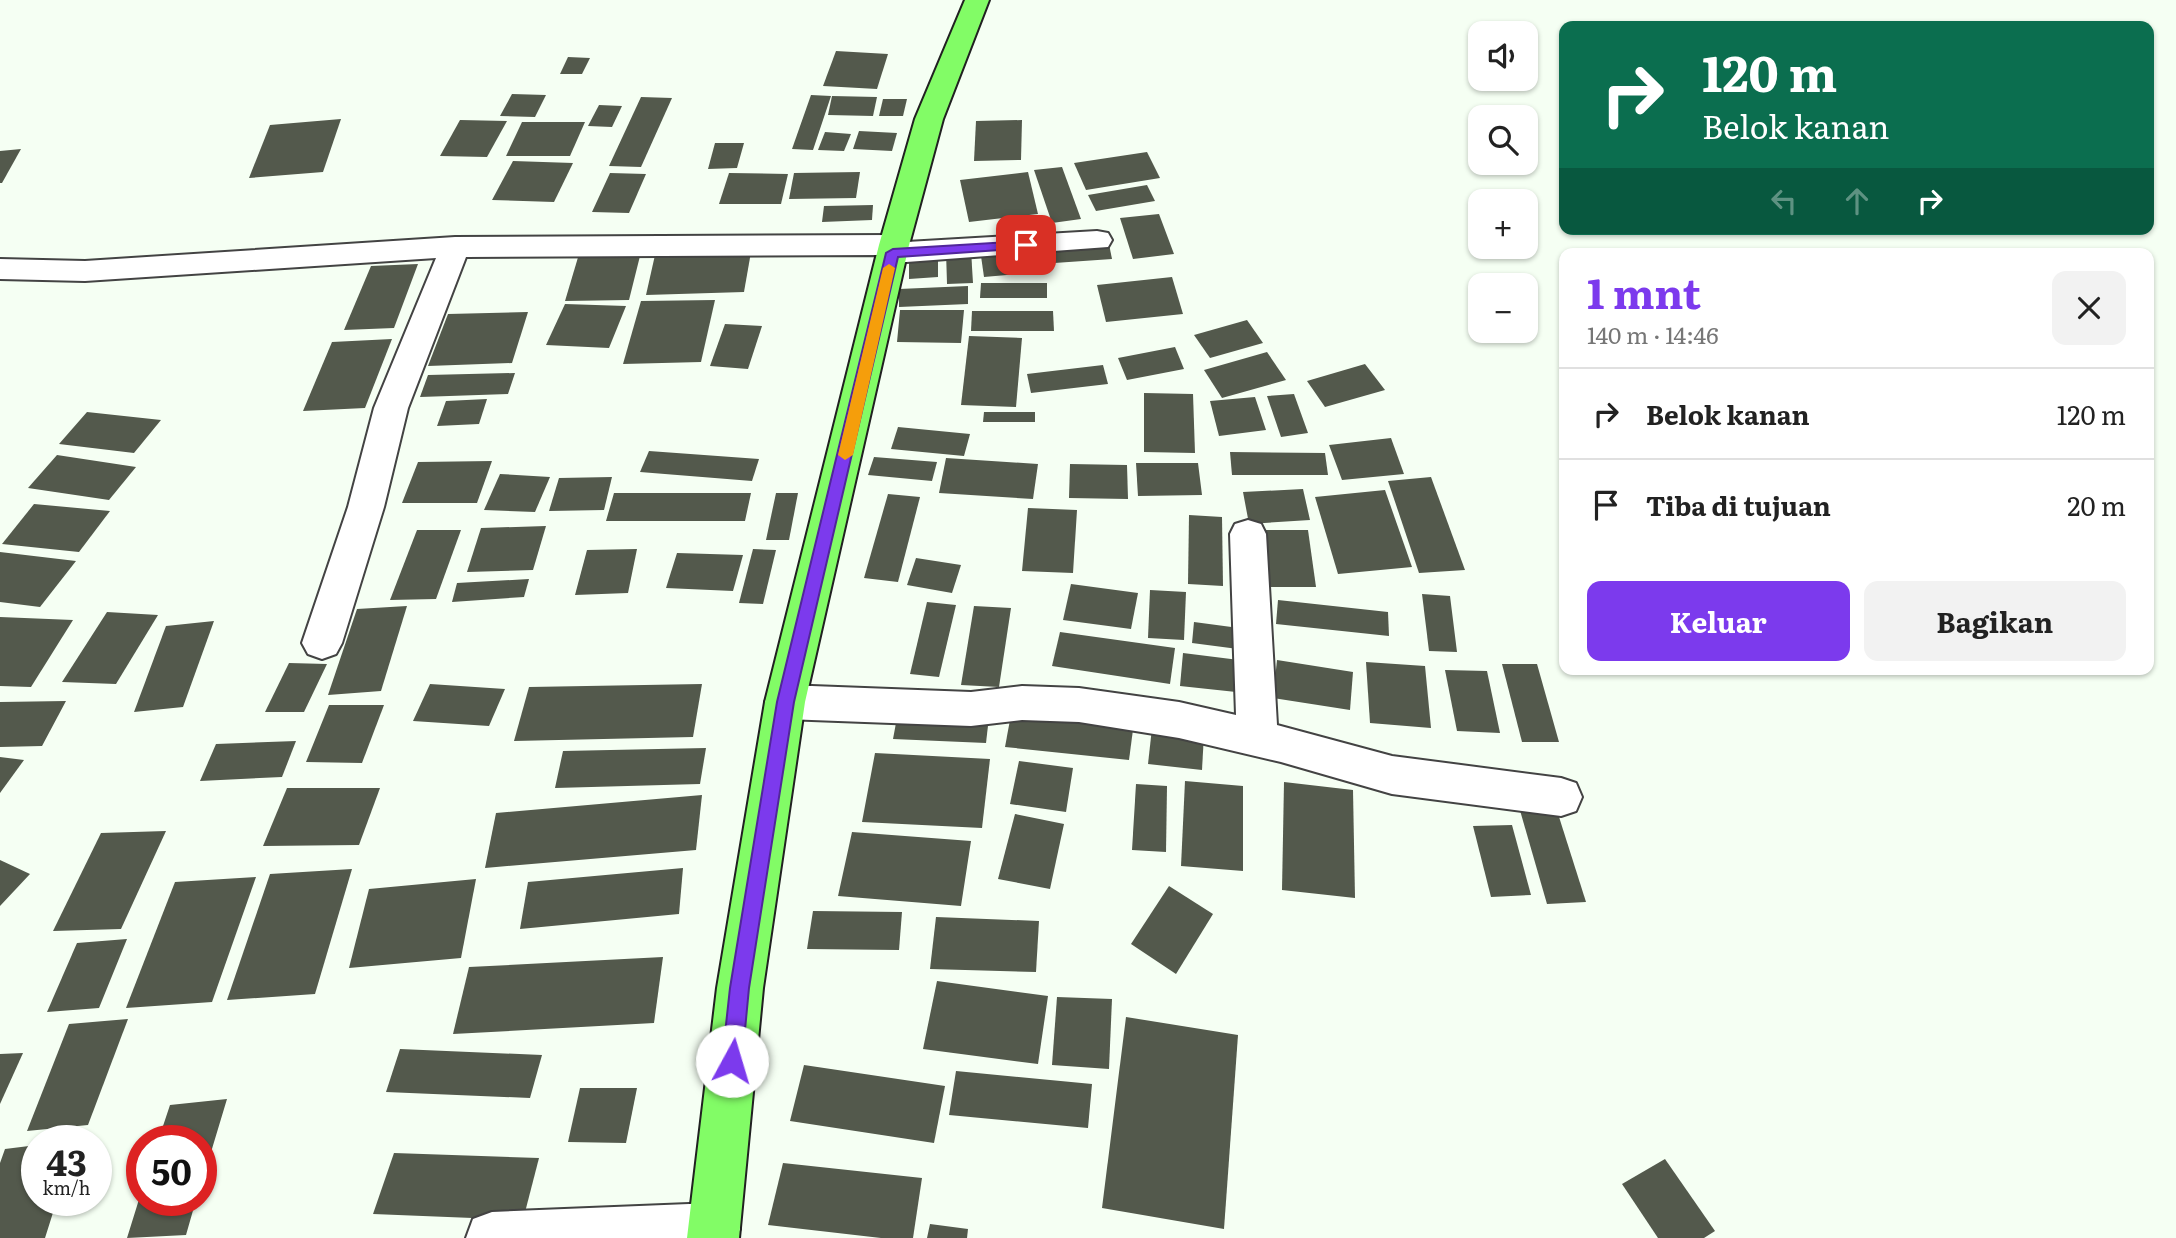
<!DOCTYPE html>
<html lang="id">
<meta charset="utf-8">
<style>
body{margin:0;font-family:Literata,serif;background:#f2f2f2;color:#222;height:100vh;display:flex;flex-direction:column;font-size:26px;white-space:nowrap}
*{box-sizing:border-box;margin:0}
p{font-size:23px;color:#767676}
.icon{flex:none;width:38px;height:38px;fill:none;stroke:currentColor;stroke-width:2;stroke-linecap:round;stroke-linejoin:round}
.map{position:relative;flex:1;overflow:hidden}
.side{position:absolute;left:1559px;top:248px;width:595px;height:427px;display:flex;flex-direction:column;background:#fff;border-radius:14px;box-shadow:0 2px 5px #0004}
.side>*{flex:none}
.banner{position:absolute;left:1559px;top:21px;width:595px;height:214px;border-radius:14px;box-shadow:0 2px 5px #0004;background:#0b6e4f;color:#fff;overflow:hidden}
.buttons{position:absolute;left:1468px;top:21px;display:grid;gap:14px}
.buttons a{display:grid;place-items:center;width:70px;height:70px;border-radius:14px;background:#fff;box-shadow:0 2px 5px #0004;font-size:35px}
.speed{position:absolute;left:21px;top:1125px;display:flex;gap:14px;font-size:35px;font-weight:700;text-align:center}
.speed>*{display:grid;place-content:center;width:91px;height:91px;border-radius:50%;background:#fff;box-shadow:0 2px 5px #0004;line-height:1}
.speed small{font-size:18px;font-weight:400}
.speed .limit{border:10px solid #d22;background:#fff;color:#111}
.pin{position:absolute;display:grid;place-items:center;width:60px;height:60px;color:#fff;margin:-30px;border-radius:14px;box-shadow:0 4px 10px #0006}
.me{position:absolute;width:77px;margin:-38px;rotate:6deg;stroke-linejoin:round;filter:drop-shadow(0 0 5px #0008)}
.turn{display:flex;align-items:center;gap:24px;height:147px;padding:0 28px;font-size:32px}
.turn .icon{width:91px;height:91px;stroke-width:2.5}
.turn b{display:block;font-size:49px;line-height:60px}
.lanes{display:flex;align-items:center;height:66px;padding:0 28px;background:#0003;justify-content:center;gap:35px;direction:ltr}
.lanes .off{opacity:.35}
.round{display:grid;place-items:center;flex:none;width:74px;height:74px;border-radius:14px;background:#f2f2f2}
.head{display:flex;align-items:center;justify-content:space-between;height:119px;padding:0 28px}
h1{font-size:42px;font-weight:700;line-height:52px;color:#7c3aed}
.cta{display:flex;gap:14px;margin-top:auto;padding:14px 28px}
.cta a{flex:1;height:80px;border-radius:14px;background:#7c3aed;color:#fff;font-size:28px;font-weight:700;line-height:80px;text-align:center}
.cta a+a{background:#f2f2f2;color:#222}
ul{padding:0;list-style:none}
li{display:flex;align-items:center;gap:21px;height:91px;padding:0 28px;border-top:2px solid #e0e0e0}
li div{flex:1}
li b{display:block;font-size:26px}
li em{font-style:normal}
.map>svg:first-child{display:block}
.building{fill:#53594c}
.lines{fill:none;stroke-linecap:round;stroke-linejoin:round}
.minor-casing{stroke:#434343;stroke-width:4}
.major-casing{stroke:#212121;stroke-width:4}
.minor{fill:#fff;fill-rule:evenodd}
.major{fill:#82fc66;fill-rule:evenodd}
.route{fill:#7c3aed;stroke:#51269a;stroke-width:2}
.slow{fill:#f59e0b}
</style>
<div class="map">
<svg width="2176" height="1238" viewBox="0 0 2176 1238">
<rect width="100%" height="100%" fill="#f5fff3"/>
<g class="building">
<polygon points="836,51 888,54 877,89 823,86"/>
<polygon points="568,57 590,58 582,74 560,74"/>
<polygon points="512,94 546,95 535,117 500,116"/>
<polygon points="811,95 831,96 813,150 792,149"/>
<polygon points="832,96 877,97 873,116 828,115"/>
<polygon points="641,97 672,98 641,167 609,166"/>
<polygon points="883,99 907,99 903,116 879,116"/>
<polygon points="599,105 622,106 612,127 588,126"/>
<polygon points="341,119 323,172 249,178 270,125"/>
<polygon points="460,120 507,121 487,157 440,156"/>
<polygon points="1022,120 1021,160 974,161 976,121"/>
<polygon points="522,122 585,122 570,156 506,156"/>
<polygon points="859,131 897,133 892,151 853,149"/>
<polygon points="825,132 851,134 844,151 818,150"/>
<polygon points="715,143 744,143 737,168 708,169"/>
<polygon points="21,149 2,183 0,183 0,151"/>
<polygon points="1147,152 1160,178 1086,190 1074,163"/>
<polygon points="513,161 573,163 554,202 492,200"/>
<polygon points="1062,167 1081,219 1052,223 1034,170"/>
<polygon points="860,172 856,198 789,199 794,173"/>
<polygon points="1028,172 1038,214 969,222 960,180"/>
<polygon points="610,173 646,174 629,213 592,212"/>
<polygon points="729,173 788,174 781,204 719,204"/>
<polygon points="1147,185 1155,201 1096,211 1088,195"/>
<polygon points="873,205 872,220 822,222 824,206"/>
<polygon points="1159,214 1174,254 1133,259 1120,218"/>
<polygon points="1109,244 1112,259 1040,264 1037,249"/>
<polygon points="971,250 973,283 947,284 946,252"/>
<polygon points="641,252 629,300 565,301 579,254"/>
<polygon points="751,252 744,292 646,295 655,255"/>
<polygon points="1025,252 1029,273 984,277 981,256"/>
<polygon points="938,255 938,277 909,279 909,256"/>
<polygon points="418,264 394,328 344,330 371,266"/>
<polygon points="1172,277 1183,314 1106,322 1097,285"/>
<polygon points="981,283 1047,283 1047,298 980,298"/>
<polygon points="968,286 968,304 899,307 899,289"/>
<polygon points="715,300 701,362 623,364 641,301"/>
<polygon points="565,304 626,306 609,348 546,345"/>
<polygon points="900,310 964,310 961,343 897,342"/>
<polygon points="972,311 1053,311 1054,331 971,331"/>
<polygon points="528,312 512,363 428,366 448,314"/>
<polygon points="1247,320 1263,343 1210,358 1194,335"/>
<polygon points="725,324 762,326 748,369 710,366"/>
<polygon points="969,336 1022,338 1016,407 961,405"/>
<polygon points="392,339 365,408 303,411 332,342"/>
<polygon points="1175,347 1184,369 1127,380 1118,358"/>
<polygon points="1267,352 1286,380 1222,398 1204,370"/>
<polygon points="1365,364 1385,390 1325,407 1307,381"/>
<polygon points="1103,365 1108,384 1031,393 1027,374"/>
<polygon points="515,373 508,394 420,397 428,375"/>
<polygon points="1144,393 1193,394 1195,453 1144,452"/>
<polygon points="1294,394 1308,433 1281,437 1267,396"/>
<polygon points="1255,397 1266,430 1219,436 1210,401"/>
<polygon points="487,399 479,424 437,426 446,401"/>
<polygon points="87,412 161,420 134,453 59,444"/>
<polygon points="984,412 1035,412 1035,422 983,422"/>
<polygon points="898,427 970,434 964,456 891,449"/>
<polygon points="1391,438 1404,474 1342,480 1329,445"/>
<polygon points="649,451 759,459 752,481 640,472"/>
<polygon points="1230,452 1325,453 1328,475 1232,475"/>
<polygon points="57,455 136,467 109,500 28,488"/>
<polygon points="874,457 937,462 932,481 868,475"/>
<polygon points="946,458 1038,464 1033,499 939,493"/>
<polygon points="492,461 477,503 402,503 418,462"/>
<polygon points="1136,463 1198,463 1202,495 1138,496"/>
<polygon points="1070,464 1127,465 1128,499 1069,498"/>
<polygon points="500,474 550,477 535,512 484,510"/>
<polygon points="612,477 604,510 549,511 559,478"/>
<polygon points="1431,477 1465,570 1419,573 1388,481"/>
<polygon points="1303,489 1310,520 1249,524 1243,492"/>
<polygon points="1385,490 1412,567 1338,574 1315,497"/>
<polygon points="614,493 751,493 745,521 606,521"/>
<polygon points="776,493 798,493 789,540 766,540"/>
<polygon points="888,494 920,497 898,582 864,578"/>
<polygon points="34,504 110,511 79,552 2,544"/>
<polygon points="1028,508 1077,510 1073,573 1022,571"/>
<polygon points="1189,515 1222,517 1223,586 1188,584"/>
<polygon points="546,526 533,570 467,572 481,528"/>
<polygon points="417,530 461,530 436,599 390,600"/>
<polygon points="1258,530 1308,530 1316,587 1263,587"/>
<polygon points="637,549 628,593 575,595 587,550"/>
<polygon points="753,549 776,550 763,604 739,603"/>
<polygon points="0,552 76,561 40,607 0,602"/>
<polygon points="677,553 743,555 733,591 666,588"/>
<polygon points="916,558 961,565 952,593 907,585"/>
<polygon points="529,579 524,597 452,602 457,583"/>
<polygon points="1071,584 1138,593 1131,629 1063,620"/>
<polygon points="1150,590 1186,592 1184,640 1148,638"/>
<polygon points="1422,594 1450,596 1457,652 1429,651"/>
<polygon points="1278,600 1388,612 1389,636 1276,624"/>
<polygon points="927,602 956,605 939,677 910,674"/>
<polygon points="407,606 381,691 328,695 357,609"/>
<polygon points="974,606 1011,608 999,687 961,685"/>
<polygon points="107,612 158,615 116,684 62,682"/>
<polygon points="0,617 73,620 31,687 0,686"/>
<polygon points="214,621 183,707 134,712 166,626"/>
<polygon points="1194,622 1239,628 1238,649 1192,643"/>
<polygon points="1060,632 1175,648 1170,684 1052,666"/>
<polygon points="1183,653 1239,660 1236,692 1180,686"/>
<polygon points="1277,660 1353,672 1350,710 1273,698"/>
<polygon points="1366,662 1425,666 1431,728 1370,723"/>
<polygon points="289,663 327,664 304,712 265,712"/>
<polygon points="1502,664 1537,664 1559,742 1522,742"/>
<polygon points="1445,670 1487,671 1500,733 1457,731"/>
<polygon points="430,684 505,689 489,726 413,721"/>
<polygon points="702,684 693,737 514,741 529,687"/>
<polygon points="66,701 42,746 0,747 0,702"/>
<polygon points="329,705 384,705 362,763 306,762"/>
<polygon points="1012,709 1134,722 1129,760 1005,747"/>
<polygon points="898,712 989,717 986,743 893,739"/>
<polygon points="1152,728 1204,734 1202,770 1148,764"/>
<polygon points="296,741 282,777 200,781 216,744"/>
<polygon points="706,748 700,784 555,788 563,751"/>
<polygon points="875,753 990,759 982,828 862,822"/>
<polygon points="0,757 24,760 0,793"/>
<polygon points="1019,761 1073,768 1066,812 1010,804"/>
<polygon points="1185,781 1243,786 1243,871 1181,866"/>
<polygon points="1284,782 1353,790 1355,898 1282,890"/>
<polygon points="1136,784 1167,786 1166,852 1132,850"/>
<polygon points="287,788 380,788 359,845 263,846"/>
<polygon points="702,795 696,850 485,868 496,813"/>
<polygon points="1553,798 1586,902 1547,904 1517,800"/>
<polygon points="1015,814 1064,824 1050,889 998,879"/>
<polygon points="1512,825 1531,895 1491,897 1473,826"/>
<polygon points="166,831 121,929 53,931 101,833"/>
<polygon points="852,832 971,841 961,906 838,896"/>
<polygon points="0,860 30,874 0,906"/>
<polygon points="683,868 679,914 520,929 528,882"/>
<polygon points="352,869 315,994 227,1000 270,874"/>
<polygon points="256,877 212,1002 126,1008 175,882"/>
<polygon points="476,879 461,958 349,968 369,889"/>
<polygon points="1169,886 1213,914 1176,974 1131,944"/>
<polygon points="813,911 902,912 899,950 807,949"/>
<polygon points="936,917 1039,921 1036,972 930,969"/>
<polygon points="127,939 99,1008 47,1012 77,943"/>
<polygon points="663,957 654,1023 453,1034 469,967"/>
<polygon points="937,981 1048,996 1038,1064 923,1049"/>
<polygon points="1057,997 1112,999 1109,1069 1052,1065"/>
<polygon points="1126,1017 1238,1035 1224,1229 1102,1208"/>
<polygon points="128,1019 88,1125 27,1131 69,1024"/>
<polygon points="400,1049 542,1055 530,1098 386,1092"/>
<polygon points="23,1053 0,1104 0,1054"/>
<polygon points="804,1065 945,1086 934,1143 790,1121"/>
<polygon points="956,1071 1092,1084 1088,1128 949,1115"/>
<polygon points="580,1088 637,1088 626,1143 568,1142"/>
<polygon points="227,1099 202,1182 201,1182 201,1141 158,1141 170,1105"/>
<polygon points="37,1145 37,1200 57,1200 45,1238 0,1238 0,1163 5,1149"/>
<polygon points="394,1153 539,1158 523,1220 373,1214"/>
<polygon points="1665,1159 1715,1231 1704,1238 1658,1238 1622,1184"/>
<polygon points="783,1163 922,1178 913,1238 881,1238 768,1225"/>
<polygon points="141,1193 142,1200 196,1200 186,1235 127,1238"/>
<polygon points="930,1224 968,1229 967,1238 927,1238"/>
</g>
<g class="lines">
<defs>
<g id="minor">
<polygon points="1097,231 1108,233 1112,240 1108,247 893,263 882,260 879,255 466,257 408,408 384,507 342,643 336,654 322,659 308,654 302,643 348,507 374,408 436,258 85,281 0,279 0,259 85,261 455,237 894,235 905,238 907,242"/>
<polygon points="1248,520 1261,524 1266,534 1277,725 1392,756 1561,778 1576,783 1582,797 1576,811 1561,816 1392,794 1281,762 1179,738 1079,722 1022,720 971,726 785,719 771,714 765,702 771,690 785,685 971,692 1022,686 1079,688 1179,702 1236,715 1230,534 1235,524"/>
<polygon points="714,1203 733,1210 740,1229 736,1238 466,1238 473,1219 492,1212"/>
</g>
<polygon id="major" points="965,0 989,0 943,119 909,245 805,702 763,988 739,1238 687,1238 717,988 765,702 879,245 915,119"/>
</defs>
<use href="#minor" class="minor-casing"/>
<use href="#major" class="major-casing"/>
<use href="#minor" class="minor"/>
<use href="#major" class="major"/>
</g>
<polygon class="route" points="1026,241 1030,242 1030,248 898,257 794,702 749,988 742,1061 739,1068 732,1071 725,1068 722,1061 730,988 777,702 886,253 893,249"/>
<polygon class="slow" points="889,264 895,268 853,455 845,460 838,455 883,268"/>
</svg>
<div class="buttons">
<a><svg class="icon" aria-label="sound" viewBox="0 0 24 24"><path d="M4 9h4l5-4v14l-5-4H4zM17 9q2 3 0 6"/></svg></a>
<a><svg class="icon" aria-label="search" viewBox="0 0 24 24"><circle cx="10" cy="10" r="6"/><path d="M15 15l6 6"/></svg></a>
<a>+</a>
<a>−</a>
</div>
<div class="speed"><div>43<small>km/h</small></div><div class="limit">50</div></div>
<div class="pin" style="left:1026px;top:245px;background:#d93025"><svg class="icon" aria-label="arrive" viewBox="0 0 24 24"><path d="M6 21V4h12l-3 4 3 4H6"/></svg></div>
<svg class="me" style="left:732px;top:1061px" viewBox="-20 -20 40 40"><circle r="19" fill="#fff"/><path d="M0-13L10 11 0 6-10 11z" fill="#7c3aed"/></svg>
<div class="banner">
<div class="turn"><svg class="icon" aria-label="right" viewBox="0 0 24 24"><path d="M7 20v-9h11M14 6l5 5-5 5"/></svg><div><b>120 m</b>Belok kanan</div></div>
<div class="lanes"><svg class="icon off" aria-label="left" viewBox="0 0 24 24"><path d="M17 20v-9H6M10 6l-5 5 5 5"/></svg><svg class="icon off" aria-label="ahead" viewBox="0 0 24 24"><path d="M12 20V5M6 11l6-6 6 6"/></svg><svg class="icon" aria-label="right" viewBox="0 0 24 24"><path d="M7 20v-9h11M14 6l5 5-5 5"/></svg></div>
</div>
<section class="side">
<div class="head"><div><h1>1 mnt</h1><p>140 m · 14:46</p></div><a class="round"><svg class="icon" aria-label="close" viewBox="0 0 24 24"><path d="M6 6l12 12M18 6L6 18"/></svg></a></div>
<ul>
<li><svg class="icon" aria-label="right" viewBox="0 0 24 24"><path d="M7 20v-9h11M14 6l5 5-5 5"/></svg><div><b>Belok kanan</b></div><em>120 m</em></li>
<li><svg class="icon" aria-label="arrive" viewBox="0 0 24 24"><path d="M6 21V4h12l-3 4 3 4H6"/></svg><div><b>Tiba di tujuan</b></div><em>20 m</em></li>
</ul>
<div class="cta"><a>Keluar</a><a>Bagikan</a></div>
</section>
</div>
